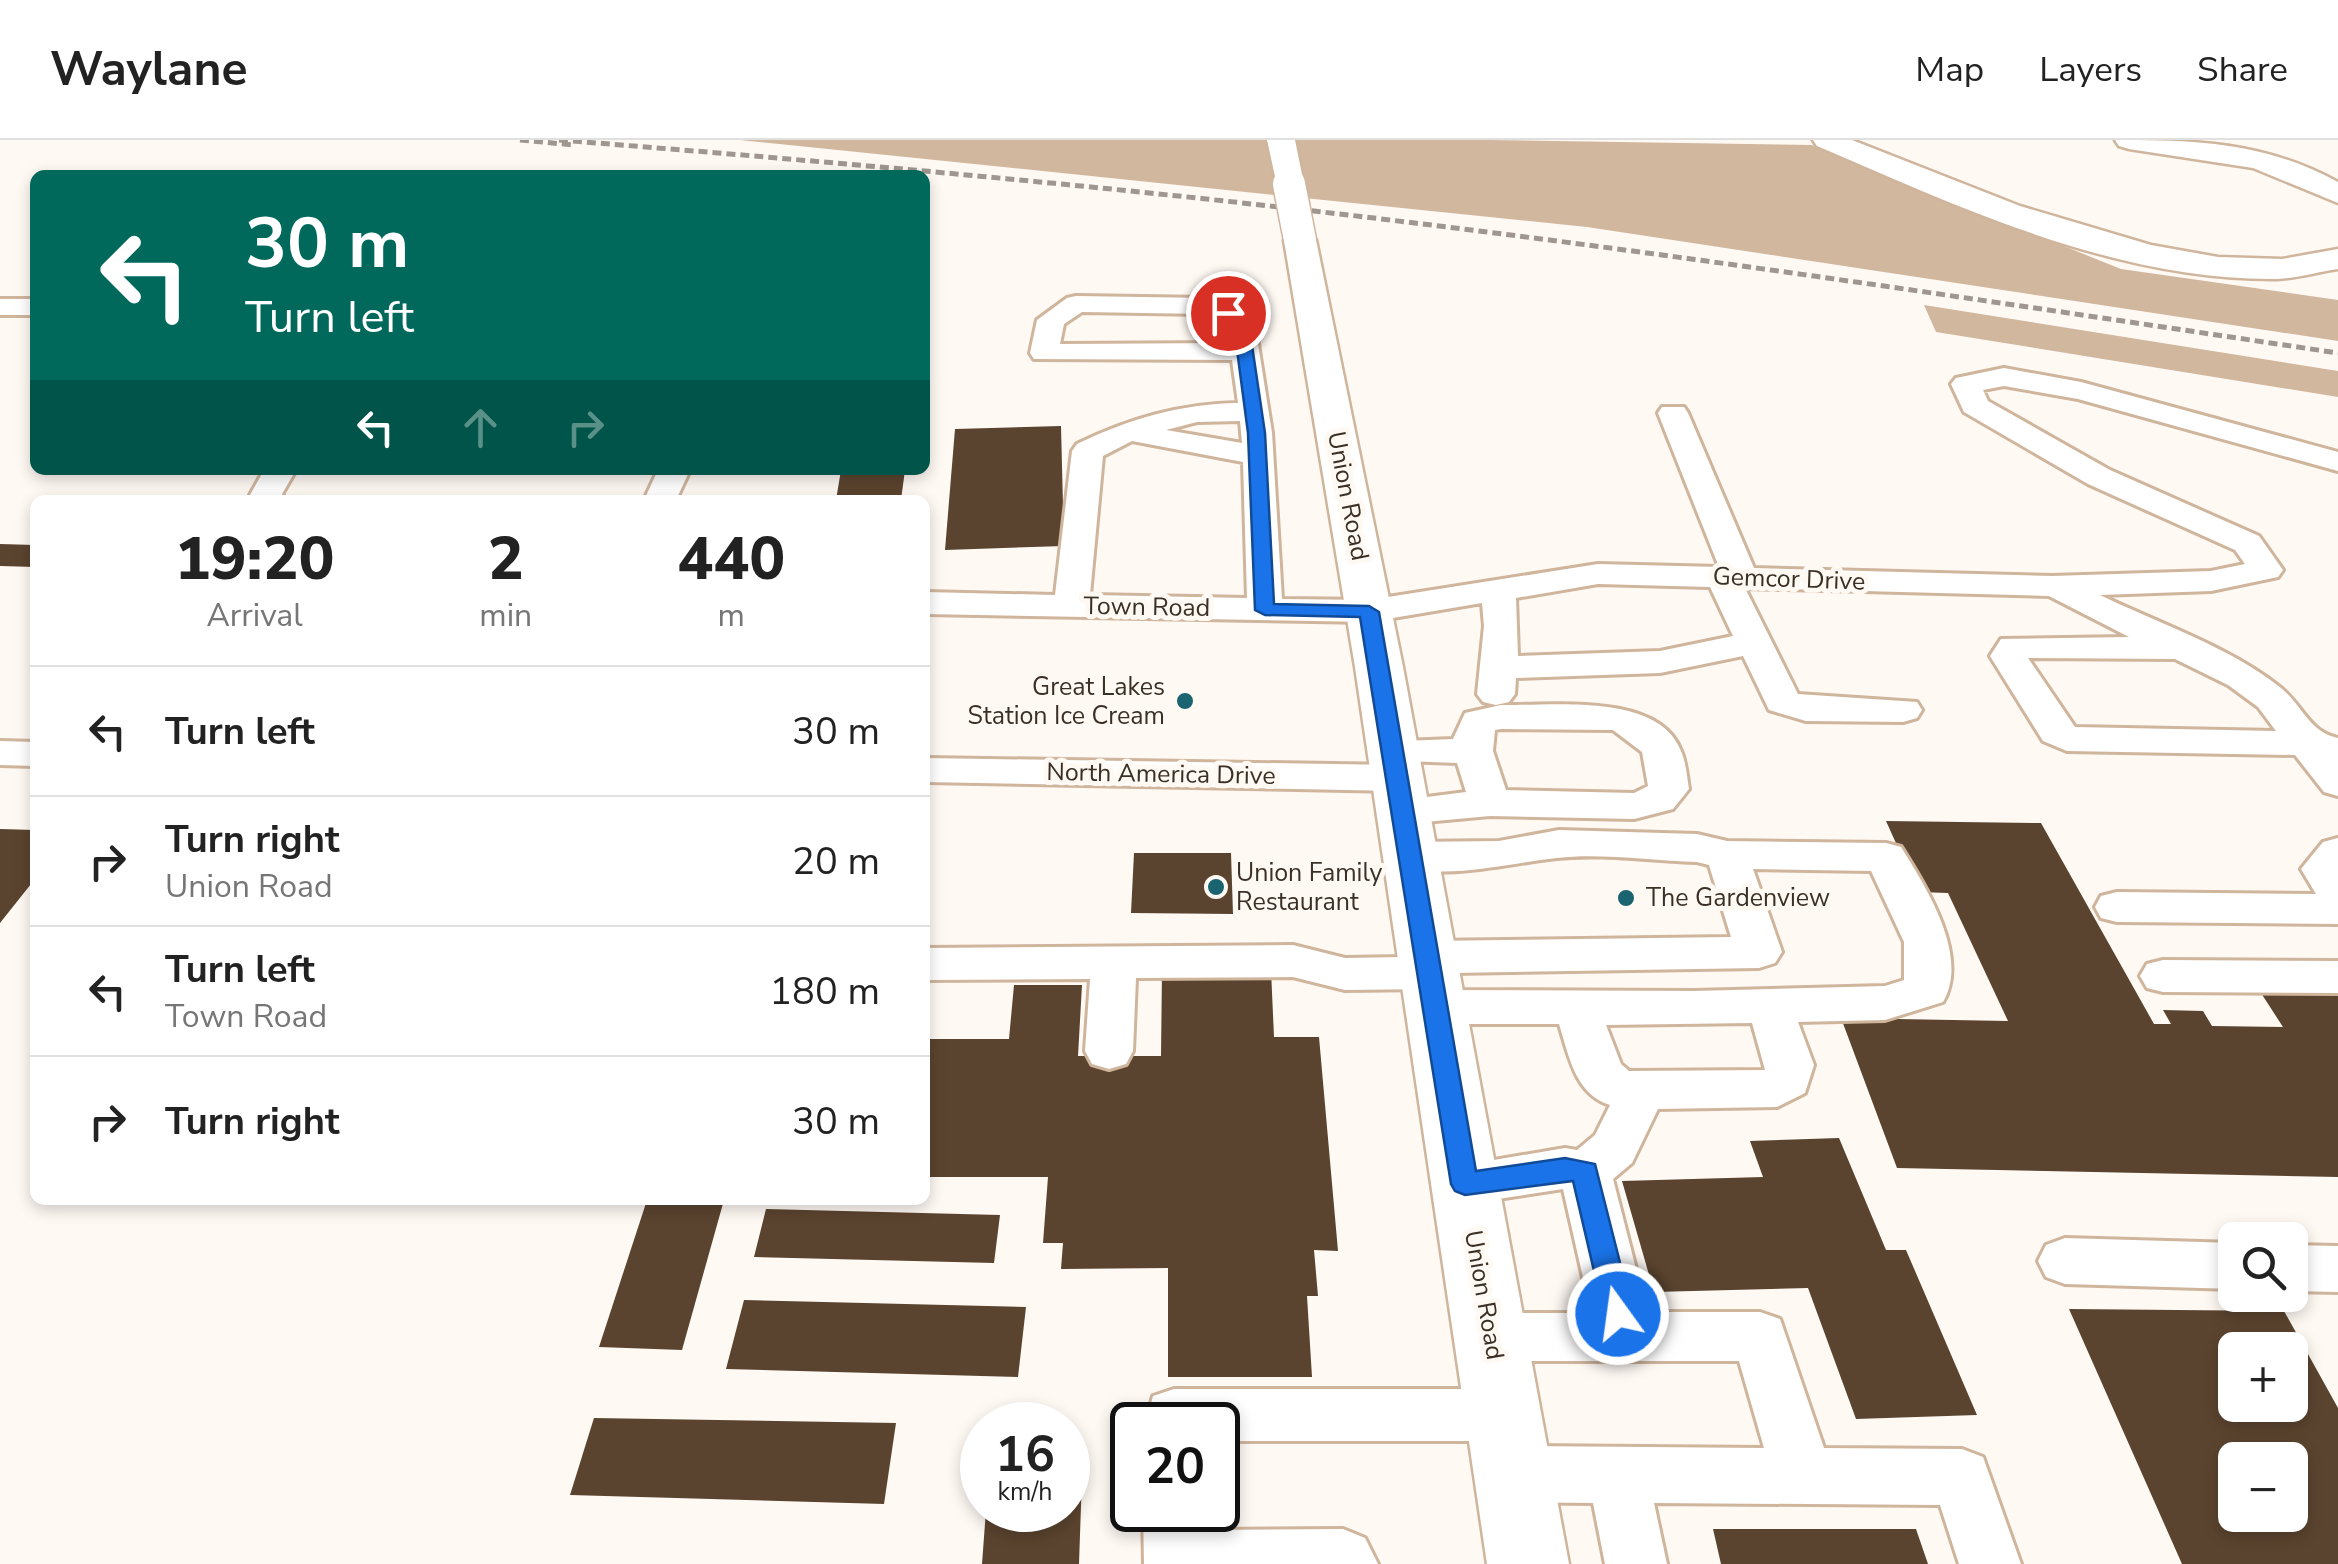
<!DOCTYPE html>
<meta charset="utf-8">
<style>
body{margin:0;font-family:"Nunito Sans",sans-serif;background:#f2f2f2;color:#222;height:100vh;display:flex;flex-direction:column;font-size:38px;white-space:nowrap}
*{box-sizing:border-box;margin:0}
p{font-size:32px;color:#767676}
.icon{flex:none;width:55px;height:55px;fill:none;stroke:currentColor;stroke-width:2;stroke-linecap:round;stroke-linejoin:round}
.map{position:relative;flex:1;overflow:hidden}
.side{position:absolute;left:30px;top:355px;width:900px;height:710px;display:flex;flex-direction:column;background:#fff;border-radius:15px;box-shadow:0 5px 15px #0003}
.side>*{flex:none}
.top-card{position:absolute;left:30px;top:30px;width:900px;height:305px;border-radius:15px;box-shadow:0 5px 15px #0003;background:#00695c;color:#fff;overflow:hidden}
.controls{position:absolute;left:2218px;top:1082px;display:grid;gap:20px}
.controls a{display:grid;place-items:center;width:90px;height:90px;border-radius:15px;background:#fff;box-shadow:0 5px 15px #0003;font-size:50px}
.speed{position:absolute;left:960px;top:1262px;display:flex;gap:20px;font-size:50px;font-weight:700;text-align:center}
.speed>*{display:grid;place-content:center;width:130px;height:130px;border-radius:50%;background:#fff;box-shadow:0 5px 15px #0003;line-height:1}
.speed small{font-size:25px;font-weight:400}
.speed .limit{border:5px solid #111;border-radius:15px;background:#fff;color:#111}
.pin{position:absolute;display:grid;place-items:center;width:85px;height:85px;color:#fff;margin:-42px;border:5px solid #fff;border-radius:50%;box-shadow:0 2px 10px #0007}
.me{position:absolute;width:110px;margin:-55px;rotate:346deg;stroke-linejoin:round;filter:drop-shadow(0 0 8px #0008)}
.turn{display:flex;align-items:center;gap:35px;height:210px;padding:0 50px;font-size:45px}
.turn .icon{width:130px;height:130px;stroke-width:2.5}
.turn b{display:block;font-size:70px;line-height:85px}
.lanes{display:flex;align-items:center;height:95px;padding:0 50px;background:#0003;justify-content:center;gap:50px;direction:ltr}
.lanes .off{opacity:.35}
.eta{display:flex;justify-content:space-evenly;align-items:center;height:170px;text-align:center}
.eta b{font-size:60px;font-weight:800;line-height:70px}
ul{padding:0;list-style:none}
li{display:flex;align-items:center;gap:30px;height:130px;padding:0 50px;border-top:2px solid #e0e0e0}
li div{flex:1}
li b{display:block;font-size:38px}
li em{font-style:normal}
header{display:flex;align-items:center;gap:60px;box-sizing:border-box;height:140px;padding:0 50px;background:#fff;border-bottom:2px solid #e0e0e0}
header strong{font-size:48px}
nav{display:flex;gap:55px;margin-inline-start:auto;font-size:35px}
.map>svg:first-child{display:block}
.forest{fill:#d2b79f}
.building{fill:#5b442f;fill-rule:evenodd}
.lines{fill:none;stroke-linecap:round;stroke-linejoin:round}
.minor-casing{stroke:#d0b59d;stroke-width:6}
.major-casing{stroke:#d0b59d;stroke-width:5}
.highway-casing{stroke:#d0b59d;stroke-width:5}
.minor{fill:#fff;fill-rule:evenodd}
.major{fill:#fff;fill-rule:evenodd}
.highway{fill:#fff;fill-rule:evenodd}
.rail{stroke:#9f968f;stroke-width:5;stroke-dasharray:9 5;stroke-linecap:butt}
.major-bridge-casing{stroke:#d0b59d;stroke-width:35;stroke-linecap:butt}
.major-bridge{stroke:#fff;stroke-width:32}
.route{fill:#1a73e8;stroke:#114b97;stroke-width:2.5}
.poi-dot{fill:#1a6371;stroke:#fff9f4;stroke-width:4}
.labels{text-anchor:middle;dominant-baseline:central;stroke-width:10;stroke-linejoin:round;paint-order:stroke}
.street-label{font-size:25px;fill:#3b3026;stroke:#fff9f4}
.poi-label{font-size:25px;fill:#3b3026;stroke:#fff9f4;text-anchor:start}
</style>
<header>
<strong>Waylane</strong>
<nav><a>Map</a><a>Layers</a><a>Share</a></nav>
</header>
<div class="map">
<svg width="2338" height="1424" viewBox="0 0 2338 1424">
<rect width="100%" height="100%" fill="#fff9f4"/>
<g class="forest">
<polygon points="740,0 1489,0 1812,5 2121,129 2338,160 2338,201 1587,87"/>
<polygon points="1924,165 2338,231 2338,257 1936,192"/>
</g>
<g class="building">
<polygon points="1061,286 1064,406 945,410 955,289"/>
<polygon points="841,330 905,330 901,360 836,360"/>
<polygon points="0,404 35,405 35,427 0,426"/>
<polygon points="1886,681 2041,683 2154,884 2171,884 2163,870 2203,871 2212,886 2283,887 2261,853 2338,854 2338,1037 1897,1028 1841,878 2008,881 1948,753 1918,752"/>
<polygon points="0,689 35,690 35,739 0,783"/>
<polygon points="1134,713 1231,713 1233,774 1131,773"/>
<polygon points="1162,830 1271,830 1274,897 1319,897 1338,1111 1314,1110 1318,1156 1307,1156 1312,1237 1168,1237 1168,1128 1061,1129 1063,1103 1043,1103 1048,1037 925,1037 925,899 1009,899 1014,845 1082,845 1078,916 1161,916"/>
<polygon points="1839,998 1886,1110 1906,1110 1977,1275 1856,1279 1808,1148 1654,1152 1622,1041 1763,1037 1750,1001"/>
<polygon points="647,1060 724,1060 682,1210 599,1207"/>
<polygon points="766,1069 1000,1075 994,1123 754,1117"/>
<polygon points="744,1160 1026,1167 1018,1237 726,1229"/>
<path d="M2069 1169 2284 1171 2338 1268V1424H2182ZM2235 1210H2290V1265H2235ZM2235 1320H2290V1375H2235Z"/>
<polygon points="594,1278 896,1283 884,1364 570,1355"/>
<polygon points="1068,1307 1083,1307 1079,1424 982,1424 986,1370 1068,1370"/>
<polygon points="1713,1389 1916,1389 1928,1424 1721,1424"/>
</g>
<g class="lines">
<defs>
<g id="minor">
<path d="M1076 156 1208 158 1238 167 1255 185 1272 293 1282 459 1369 460 1598 424 1719 427 1658 273 1662 267H1684L1688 273 1754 428 2052 436 2211 431 2245 424 2235 410 2088 344 1964 272 1951 244 1956 238 2004 228 2081 242 2338 312V331L2078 259 2004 246 1983 250 1988 261 2110 330 2259 396 2283 430 2278 437 2211 451 2100 455C2158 483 2232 508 2281 548 2303 566 2309 592 2338 598V656L2324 652 2295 615 2067 611 2043 601 1990 516 2001 499 2129 497 2049 456 1745 448 1798 554 1917 562 1922 570 1917 578 1903 582 1806 581 1769 570 1743 516 1660 533 1516 538 1515 554 1509 562 1496 565 1483 562 1477 554 1484 486 1482 463 1369 482 925 474V452L1055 455 1072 311 1077 304C1129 279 1180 264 1238 263L1232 220 1034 219 1030 213 1037 180 1067 158ZM1082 172 1205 174 1228 187 1230 203 1060 204 1064 184ZM1240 281 1242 303 1166 290 1197 282ZM1132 301 1243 322 1247 458 1090 455 1103 316ZM1598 444 1710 447 1733 496 1660 511 1518 516 1516 458ZM2028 518 2175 519 2228 545 2258 567 2276 591 2075 587Z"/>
<rect x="0" y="159" width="35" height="16"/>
<polygon points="264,330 296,330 282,354 286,360 253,360 250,355"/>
<polygon points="658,330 690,330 676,360 644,360"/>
<path d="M1501 565C1551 566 1659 552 1681 611 1686 622 1687 637 1689 649L1673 669 1634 679 1490 676 1403 684 1388 680 1382 671 1388 662 1466 652 1457 623 1379 620 1373 611 1379 602 1453 599 1465 573ZM1501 589 1613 590 1642 612 1648 646 1634 653 1506 650 1493 611 1495 590Z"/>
<polygon points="0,601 35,602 35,626 0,625"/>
<polygon points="925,618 1397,625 1411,629 1417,638 1411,647 1397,651 925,642"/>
<path d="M1559 690 1697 694 1727 701 1886 703 1901 707C1926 747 1970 816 1943 862L1885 880 1798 882 1814 925 1805 953 1777 967 1658 969 1632 1023 1613 1039 1647 1172H1760L1780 1179 1824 1308 1962 1309 1983 1317 2021 1424H1959L1940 1365 1654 1363 1667 1424H1605L1593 1363 1513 1362 1492 1354 1483 1334 1492 1314 1513 1306 1764 1308 1739 1221H1491L1471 1214 1463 1197 1471 1180 1491 1173H1591L1563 1049 1465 1064 1447 1058 1439 1043 1447 1028 1565 1008 1577 1010 1595 995 1610 965C1575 954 1569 916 1559 884H1435L1418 879 1412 867 1418 855 1435 850 1694 851 1885 846 1904 840V802L1871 731 1753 729 1782 812 1775 823 1759 828 1453 833 1446 845 1430 849 1345 850 1293 837 1136 838 1133 911 1126 924 1109 929 1092 924 1085 911 1090 839 925 840V808L1293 805 1345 818 1404 817 1411 806 1427 801 1731 797 1709 725 1697 722C1652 721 1602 713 1557 718 1504 724 1448 740 1395 726L1389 716 1395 706 1410 702 1499 701ZM1752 883 1765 930 1629 931 1621 924 1606 885Z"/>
<polygon points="2338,698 2338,784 2117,782 2101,778 2095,767 2101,756 2117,752 2316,754 2301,729 2323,702"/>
<polygon points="2163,820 2338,821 2338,853 2163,852 2147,848 2140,836 2147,824"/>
<polygon points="2065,1098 2235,1103 2235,1149 2065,1144 2046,1137 2038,1121 2046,1105"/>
<polygon points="2290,1105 2338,1106 2338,1152 2290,1151"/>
<polygon points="1174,1249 1504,1249 1525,1256 1533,1275 1525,1294 1504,1301 1218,1301 1218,1285 1145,1285 1153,1256"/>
<polygon points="1143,1370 1205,1370 1205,1390 1343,1389 1365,1398 1378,1424 1144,1424"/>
</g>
<g id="major">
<polygon points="1267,0 1295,0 1304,44 1300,50 1278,50"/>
<polygon points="1300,90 1311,93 1316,100 1403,527 1569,1424 1487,1424 1355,527 1284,100 1289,93"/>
</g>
<g id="highway">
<path d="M1813 0H1852L2020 66 2151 105 2218 117 2282 119 2338 109V129C2318 132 2297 138 2278 139 2117 141 1961 68 1817 6Z"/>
<path d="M2115 0C2196 0 2265 2 2338 42V63L2253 28 2129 9 2119 6Z"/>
</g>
</defs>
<use href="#minor" class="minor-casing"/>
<use href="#major" class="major-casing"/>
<use href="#highway" class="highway-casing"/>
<use href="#minor" class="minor"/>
<use href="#major" class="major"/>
<use href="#highway" class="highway"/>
<g class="rail">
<polyline points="520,0 574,5"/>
<path d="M559 0C822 21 1086 44 1348 75 1679 114 2008 164 2338 213"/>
</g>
<defs>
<polyline id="major-bridge" points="1289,44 1300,100"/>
</defs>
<use href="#major-bridge" class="major-bridge-casing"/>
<use href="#major-bridge" class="major-bridge"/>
</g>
<polygon class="route" points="1223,170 1233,170 1249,185 1265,293 1274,464 1369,466 1379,472 1476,1031 1565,1018 1595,1024 1633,1174 1629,1183 1618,1187 1608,1183 1604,1174 1573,1041 1465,1055 1455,1051 1451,1044 1360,477 1265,475 1255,470 1248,293 1234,187 1223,176"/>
<g class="poi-dot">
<circle cx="1185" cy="561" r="10"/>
<circle cx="1216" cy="747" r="10"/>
<circle cx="1626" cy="758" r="10"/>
</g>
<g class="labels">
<g class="street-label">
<text transform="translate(1348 356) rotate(79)">Union Road</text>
<text transform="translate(1789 439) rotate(2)">Gemcor Drive</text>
<text transform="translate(1147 467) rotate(1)">Town Road</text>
<text transform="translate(1161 634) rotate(1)">North America Drive</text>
<text transform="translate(1484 1155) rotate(80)">Union Road</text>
</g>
<g class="poi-label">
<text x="1165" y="547" text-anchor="end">Great Lakes<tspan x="1165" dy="29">Station Ice Cream</tspan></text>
<text x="1236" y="733">Union Family<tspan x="1236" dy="29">Restaurant</tspan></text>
<text x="1646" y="758">The Gardenview</text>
</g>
</g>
</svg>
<div class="controls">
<a><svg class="icon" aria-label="search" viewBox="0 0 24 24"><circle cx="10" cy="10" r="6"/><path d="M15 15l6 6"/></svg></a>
<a>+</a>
<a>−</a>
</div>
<div class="speed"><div>16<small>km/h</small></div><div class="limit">20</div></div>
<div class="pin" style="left:1228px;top:173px;background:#d93025"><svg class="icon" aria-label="arrive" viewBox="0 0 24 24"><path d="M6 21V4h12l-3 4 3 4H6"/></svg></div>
<svg class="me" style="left:1618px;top:1174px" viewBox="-20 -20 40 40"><circle r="17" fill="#1a73e8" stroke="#fff" stroke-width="3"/><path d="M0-11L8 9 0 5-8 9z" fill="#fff"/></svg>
<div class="top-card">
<div class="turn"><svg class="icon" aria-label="left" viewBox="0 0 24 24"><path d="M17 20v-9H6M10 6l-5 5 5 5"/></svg><div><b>30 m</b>Turn left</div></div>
<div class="lanes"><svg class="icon" aria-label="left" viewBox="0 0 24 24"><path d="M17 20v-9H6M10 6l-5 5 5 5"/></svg><svg class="icon off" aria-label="ahead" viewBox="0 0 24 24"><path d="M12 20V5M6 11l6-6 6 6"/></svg><svg class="icon off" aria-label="right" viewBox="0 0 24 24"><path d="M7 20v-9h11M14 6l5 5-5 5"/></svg></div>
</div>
<section class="side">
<div class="eta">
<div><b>19:20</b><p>Arrival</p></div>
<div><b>2</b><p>min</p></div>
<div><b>440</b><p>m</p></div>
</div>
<ul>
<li><svg class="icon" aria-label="left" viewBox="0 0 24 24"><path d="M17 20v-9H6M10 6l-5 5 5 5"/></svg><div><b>Turn left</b></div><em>30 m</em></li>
<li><svg class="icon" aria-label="right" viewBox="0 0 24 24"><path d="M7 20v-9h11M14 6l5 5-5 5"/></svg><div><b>Turn right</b><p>Union Road</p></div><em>20 m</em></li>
<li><svg class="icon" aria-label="left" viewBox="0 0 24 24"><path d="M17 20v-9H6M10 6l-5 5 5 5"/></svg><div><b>Turn left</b><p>Town Road</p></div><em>180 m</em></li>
<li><svg class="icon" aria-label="right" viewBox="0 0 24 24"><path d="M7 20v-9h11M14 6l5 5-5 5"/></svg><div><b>Turn right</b></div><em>30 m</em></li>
</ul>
</section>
</div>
